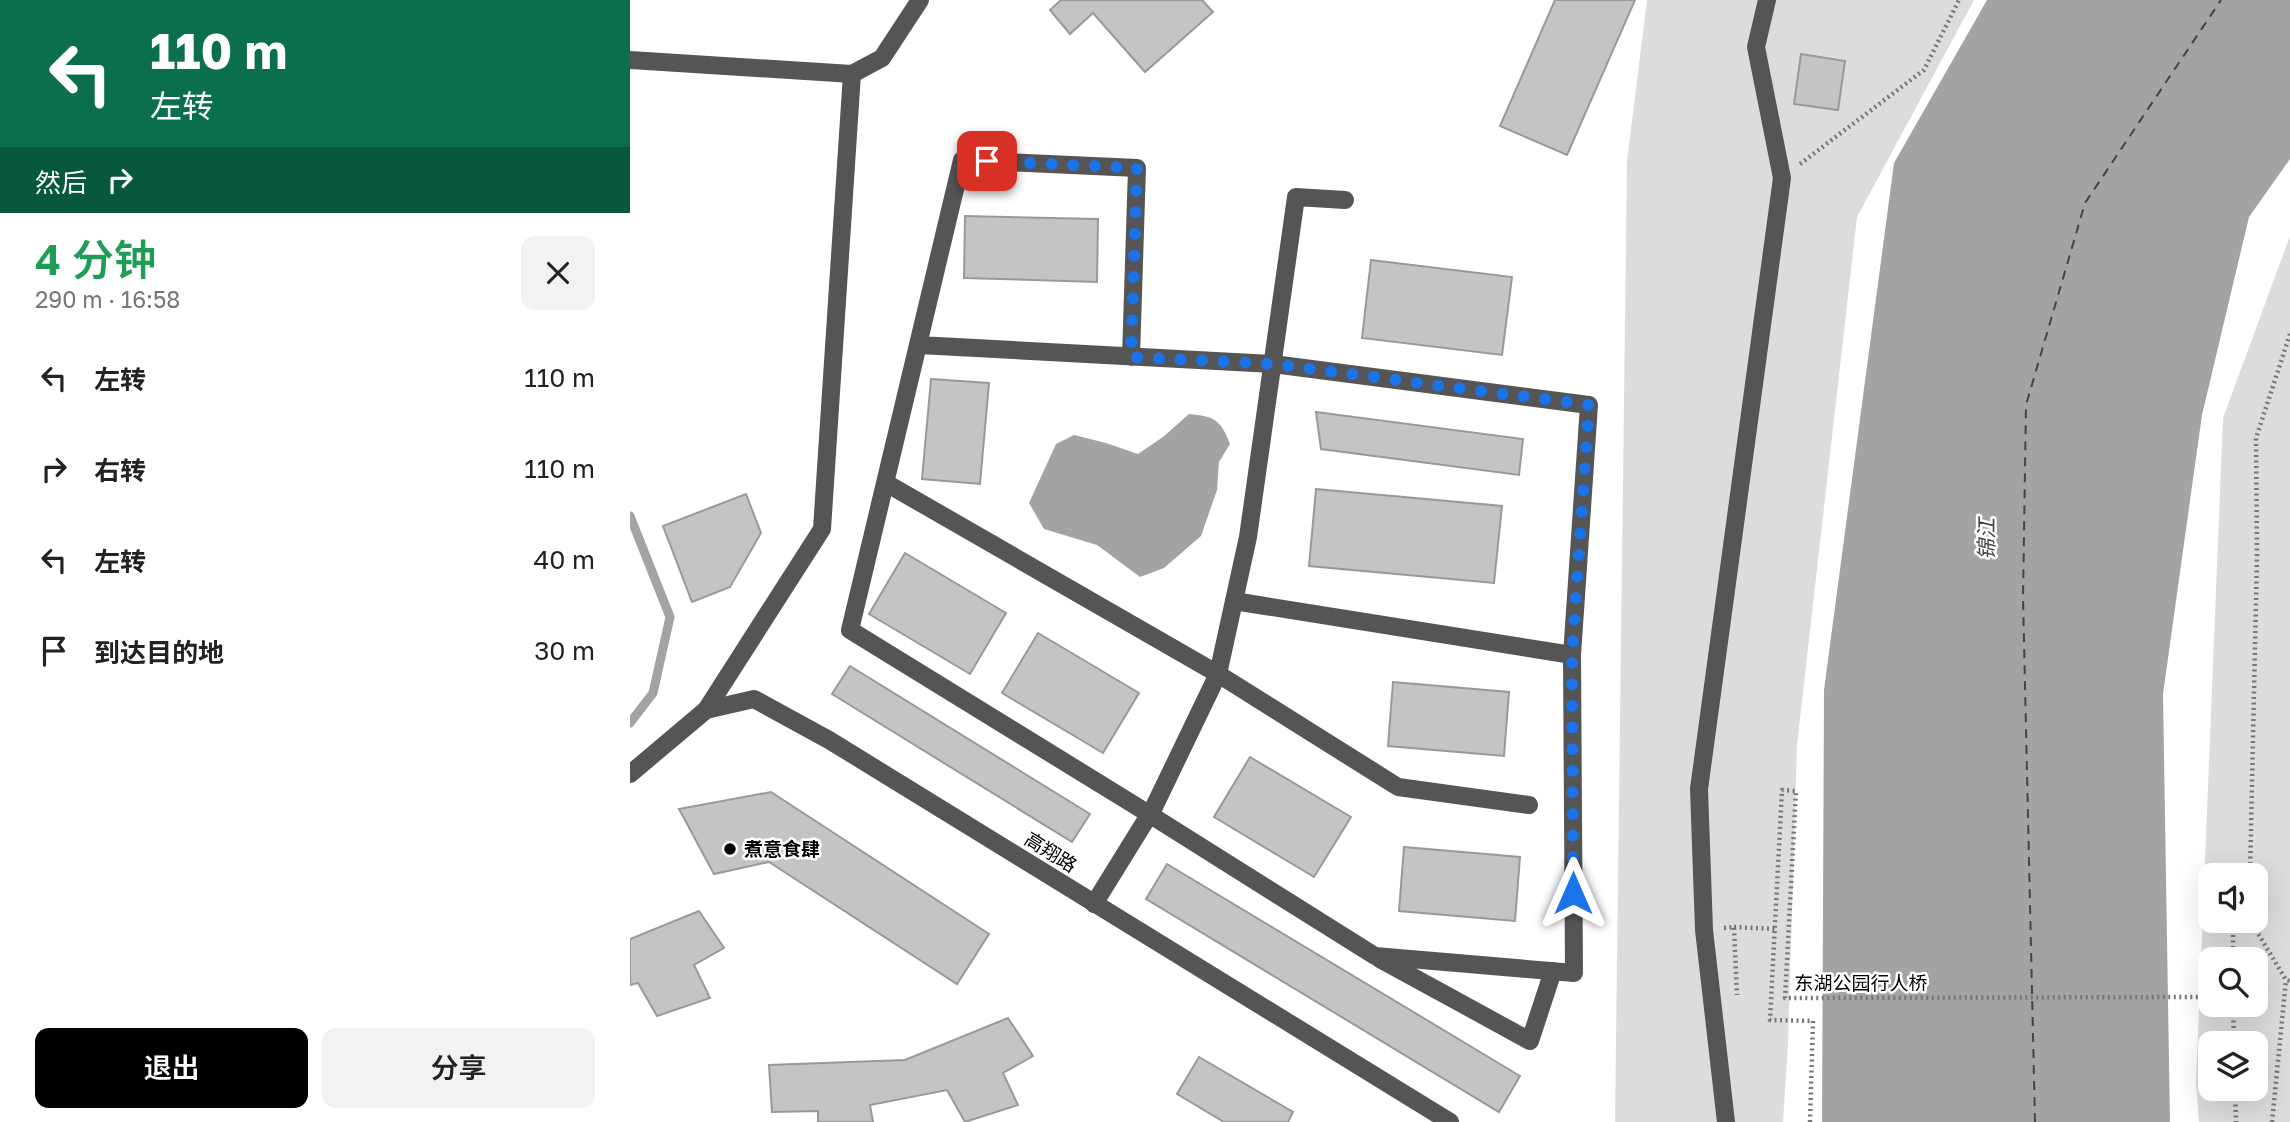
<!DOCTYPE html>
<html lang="zh">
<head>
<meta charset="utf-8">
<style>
	:root { --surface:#fff; --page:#f2f2f2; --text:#222; --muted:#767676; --accent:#000 }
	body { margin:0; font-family:"Golos Text","Noto Sans SC",sans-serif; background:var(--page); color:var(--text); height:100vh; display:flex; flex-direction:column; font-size:26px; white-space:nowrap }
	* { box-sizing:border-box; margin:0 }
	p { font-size:23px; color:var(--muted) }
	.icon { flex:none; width:38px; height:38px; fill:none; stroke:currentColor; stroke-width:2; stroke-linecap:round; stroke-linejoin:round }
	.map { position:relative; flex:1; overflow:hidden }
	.drawer { display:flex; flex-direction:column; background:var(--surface); width:630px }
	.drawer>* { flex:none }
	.banner { background:#0b6e4f; color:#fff; overflow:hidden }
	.tools { position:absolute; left:1568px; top:863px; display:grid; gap:14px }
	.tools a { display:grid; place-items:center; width:70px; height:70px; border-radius:14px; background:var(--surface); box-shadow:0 7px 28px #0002; font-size:35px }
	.pin { position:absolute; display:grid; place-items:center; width:60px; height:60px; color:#fff; margin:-30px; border-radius:14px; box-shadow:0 4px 10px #0006 }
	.me { position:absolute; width:77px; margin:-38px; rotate:0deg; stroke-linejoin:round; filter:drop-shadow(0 0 5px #0008) }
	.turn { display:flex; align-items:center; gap:24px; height:147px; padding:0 35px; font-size:32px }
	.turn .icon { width:91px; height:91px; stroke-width:2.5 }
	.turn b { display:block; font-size:49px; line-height:60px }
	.then { display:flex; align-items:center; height:66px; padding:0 35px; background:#0003; gap:14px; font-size:26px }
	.round { display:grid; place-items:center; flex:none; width:74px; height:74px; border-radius:14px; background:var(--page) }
	.head { display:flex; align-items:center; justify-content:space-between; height:119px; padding:0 35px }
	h1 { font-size:42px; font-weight:600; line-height:52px; color:#1e9e55 }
	.action { display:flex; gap:14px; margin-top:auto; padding:14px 35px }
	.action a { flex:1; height:80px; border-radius:14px; background:var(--accent); color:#fff; font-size:28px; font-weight:600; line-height:80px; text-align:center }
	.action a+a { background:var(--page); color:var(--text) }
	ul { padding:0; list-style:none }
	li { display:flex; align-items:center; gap:21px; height:91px; padding:0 35px }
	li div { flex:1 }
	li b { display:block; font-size:26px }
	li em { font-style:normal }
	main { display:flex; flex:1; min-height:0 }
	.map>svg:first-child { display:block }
	.green { fill:#dcdcdc; fill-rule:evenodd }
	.water { fill:#a3a3a3 }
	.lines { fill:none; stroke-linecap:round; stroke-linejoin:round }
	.stream { stroke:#a3a3a3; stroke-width:9 }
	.ferry { stroke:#444; stroke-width:2; stroke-dasharray:9 7; stroke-linecap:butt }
	.building { fill:#c4c4c4; stroke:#999; stroke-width:2 }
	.path { stroke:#777; stroke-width:4.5; stroke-dasharray:2 3.5; stroke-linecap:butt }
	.minor { stroke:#555; stroke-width:18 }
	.route { stroke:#1a73e8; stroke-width:12; stroke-dasharray:0 21.6 }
	.poi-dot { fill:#000; stroke:#fff; stroke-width:2.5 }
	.labels { text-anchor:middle; stroke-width:5; stroke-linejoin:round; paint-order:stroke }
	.poi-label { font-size:19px; font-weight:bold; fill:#000; stroke:#fff; text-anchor:start }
	.street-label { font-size:19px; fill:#000; stroke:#fff }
	.water-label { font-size:21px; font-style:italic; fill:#444; stroke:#fff }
</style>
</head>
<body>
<main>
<section class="drawer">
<div class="banner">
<div class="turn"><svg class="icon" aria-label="left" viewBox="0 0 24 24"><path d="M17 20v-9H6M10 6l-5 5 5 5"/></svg><div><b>110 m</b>左转</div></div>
<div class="then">然后<svg class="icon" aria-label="right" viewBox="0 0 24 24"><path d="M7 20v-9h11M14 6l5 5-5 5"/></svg></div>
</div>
<div class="head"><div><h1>4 分钟</h1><p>290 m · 16:58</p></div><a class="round"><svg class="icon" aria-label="close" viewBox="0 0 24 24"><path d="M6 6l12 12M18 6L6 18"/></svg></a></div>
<ul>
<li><svg class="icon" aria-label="left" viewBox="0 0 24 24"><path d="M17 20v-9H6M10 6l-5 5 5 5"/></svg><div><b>左转</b></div><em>110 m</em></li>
<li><svg class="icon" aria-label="right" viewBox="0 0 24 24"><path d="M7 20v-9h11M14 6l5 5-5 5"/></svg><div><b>右转</b></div><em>110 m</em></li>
<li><svg class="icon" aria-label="left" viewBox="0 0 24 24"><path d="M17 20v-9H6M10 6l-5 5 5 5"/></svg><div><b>左转</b></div><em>40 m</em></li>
<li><svg class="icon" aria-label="arrive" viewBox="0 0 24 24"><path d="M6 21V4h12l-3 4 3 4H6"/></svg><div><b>到达目的地</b></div><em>30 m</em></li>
</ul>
<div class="action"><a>退出</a><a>分享</a></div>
</section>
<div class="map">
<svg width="1660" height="1122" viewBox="0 0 1660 1122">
	<rect width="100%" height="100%" fill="#fff"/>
	<g class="green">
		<path d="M1017,0H1344L1227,217L1167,745L1158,1044L1153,1122H985L997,161Z"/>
		<path d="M1660,236V1122H1569L1566,1082L1593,418ZM1580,875H1626V920H1580ZM1580,959H1626V1004H1580ZM1580,1043H1626V1088H1580Z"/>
	</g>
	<g class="water">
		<path d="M1357,0H1660V159L1619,217L1572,415L1533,694L1540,1122H1192L1194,690L1264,163Z"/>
		<path d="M559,414C584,416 591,420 600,444L589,462L587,490L571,536L534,568L510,577L467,545L414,529L399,503L426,444L444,435L476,443L508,454L533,437Z"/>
	</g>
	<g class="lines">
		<path class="stream" d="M0,516L40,617L23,693L0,723"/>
		<path class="ferry" d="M1405,1122L1393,598L1396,405L1455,203L1591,0"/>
	</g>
	<g class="building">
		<path d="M431,0H572L583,12L515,72L463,13L440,34L420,10Z"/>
		<path d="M925,0H1005L937,155L870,126Z"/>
		<path d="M1171,54L1215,61L1208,110L1164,104Z"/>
		<path d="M335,216L468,219L467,282L334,278Z"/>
		<path d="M741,260L882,277L872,355L732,338Z"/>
		<path d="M301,379L359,383L350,484L292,479Z"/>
		<path d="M686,412L893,439L889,475L691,449Z"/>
		<path d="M686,489L872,506L864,583L679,566Z"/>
		<path d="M116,494L131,533L100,587L62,602L33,526Z"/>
		<path d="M275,553L376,613L340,674L239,614Z"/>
		<path d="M408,633L509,693L473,753L372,693Z"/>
		<path d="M220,666L460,814L442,842L202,694Z"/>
		<path d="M763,682L879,692L874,756L758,746Z"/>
		<path d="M620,757L721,817L684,877L584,817Z"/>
		<path d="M141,792L359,934L327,984L139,862L84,874L49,809Z"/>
		<path d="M774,847L890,857L885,921L769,911Z"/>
		<path d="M537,864L890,1076L869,1112L516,899Z"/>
		<path d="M69,911L94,948L64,965L80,998L27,1016L8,983L0,985V939Z"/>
		<path d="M378,1018L403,1056L373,1073L388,1105L335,1122L317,1090L240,1105L243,1122H188V1111L142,1112L139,1065L275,1060Z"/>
		<path d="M569,1057L663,1112L658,1122H594L547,1094Z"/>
	</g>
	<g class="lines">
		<g class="path">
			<path d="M1170,164L1294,70L1329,0"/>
			<path d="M1620,875L1627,556L1626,438L1660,334"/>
			<path d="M1620,920L1656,980L1660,981"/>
			<path d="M1104,927L1145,929"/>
			<path d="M1094,928L1104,927L1107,995"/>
			<path d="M1603,959V922H1620"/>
			<path d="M1603,1004L1604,1043"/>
			<path d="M1605,1088L1606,1122"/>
			<path d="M1180,1122L1183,1021L1140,1020L1152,790L1166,791L1155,998L1580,997"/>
			<path d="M1642,1122L1656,980"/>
		</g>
		<g class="minor">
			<path d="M0,60L222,74L252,58L290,0"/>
			<path d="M289,345L643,364L959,405L942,655L944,973L745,956L519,814L220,630L332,160L507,168L501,357"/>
			<path d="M256,483L588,674L768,787L899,805"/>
			<path d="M604,601L942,655"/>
			<path d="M76,710L192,529L222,74"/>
			<path d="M0,774L76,710L124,699L199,740L820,1122"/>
			<path d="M464,904L524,807L588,674L618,537L666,197L715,200"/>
			<path d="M750,959L900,1041L923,971"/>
			<path d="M1096,1122L1074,930L1069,789L1152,178L1126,47L1137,0"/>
		</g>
	</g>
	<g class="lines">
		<path class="route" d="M357,161L507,168L501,357L643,364L959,405L942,655L943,893"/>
	</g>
	<circle class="poi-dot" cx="100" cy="849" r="7"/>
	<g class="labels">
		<g class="poi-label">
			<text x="114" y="856">煮意食肆</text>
		</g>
		<g class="street-label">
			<text transform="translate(421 852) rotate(32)" y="7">高翔路</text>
			<text x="1231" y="990">东湖公园行人桥</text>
		</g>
		<g class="water-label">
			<text transform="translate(1357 539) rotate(-90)" y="7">锦江</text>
		</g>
	</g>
</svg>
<div class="tools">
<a><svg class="icon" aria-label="sound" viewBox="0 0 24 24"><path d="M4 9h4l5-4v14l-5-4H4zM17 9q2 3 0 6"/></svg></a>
<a><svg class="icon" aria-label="search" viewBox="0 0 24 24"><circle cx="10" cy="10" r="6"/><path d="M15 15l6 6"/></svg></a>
<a><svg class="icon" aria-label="layers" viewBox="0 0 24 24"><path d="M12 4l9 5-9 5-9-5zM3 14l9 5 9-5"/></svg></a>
</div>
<div class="pin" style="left:357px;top:161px;background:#d93025"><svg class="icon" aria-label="arrive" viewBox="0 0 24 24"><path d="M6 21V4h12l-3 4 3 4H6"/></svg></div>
<svg class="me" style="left:943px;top:893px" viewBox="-20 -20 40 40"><path d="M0-17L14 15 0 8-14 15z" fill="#1a73e8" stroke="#fff" stroke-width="4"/></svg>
</div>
</main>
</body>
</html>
